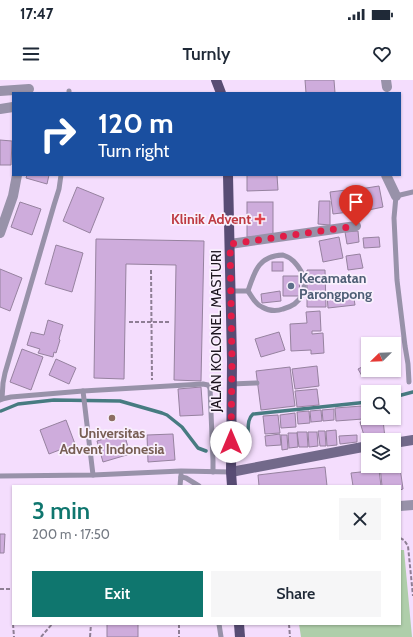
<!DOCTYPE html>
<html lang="en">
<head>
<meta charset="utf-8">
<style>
	:root { --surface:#fff; --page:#f6f6f7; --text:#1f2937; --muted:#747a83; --accent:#0f766e }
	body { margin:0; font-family:Cabin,sans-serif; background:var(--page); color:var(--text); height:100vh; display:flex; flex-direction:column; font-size:15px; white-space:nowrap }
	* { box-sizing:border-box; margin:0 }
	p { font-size:13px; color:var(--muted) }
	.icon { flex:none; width:22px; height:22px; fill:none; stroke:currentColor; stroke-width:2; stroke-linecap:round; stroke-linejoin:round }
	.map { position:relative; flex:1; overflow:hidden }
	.details { position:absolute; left:12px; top:405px; width:389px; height:140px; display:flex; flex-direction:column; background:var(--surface); border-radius:0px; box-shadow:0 1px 3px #0004 }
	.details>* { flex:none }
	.guide { position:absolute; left:12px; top:12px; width:389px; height:84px; border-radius:0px; box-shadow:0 1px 3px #0004; background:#1a4fa0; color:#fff; overflow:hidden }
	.needle { width:26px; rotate:247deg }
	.buttons { position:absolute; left:361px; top:257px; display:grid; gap:8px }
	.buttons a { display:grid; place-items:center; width:40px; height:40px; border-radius:0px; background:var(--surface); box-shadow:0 1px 3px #0004; font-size:20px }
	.pin { position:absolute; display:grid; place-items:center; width:34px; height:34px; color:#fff; margin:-41px -17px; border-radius:50% 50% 50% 0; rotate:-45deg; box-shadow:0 0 4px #0007 }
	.pin .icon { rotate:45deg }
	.me { position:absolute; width:44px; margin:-22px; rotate:0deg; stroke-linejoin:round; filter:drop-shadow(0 0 3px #0008) }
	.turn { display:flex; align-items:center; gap:14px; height:84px; padding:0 20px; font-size:18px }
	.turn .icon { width:52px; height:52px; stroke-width:2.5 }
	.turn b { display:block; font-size:28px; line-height:34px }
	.round { display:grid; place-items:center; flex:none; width:42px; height:42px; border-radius:0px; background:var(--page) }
	.head { display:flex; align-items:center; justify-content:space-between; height:68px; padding:0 20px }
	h1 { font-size:24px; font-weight:600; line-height:30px; color:var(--accent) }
	.button { display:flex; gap:8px; margin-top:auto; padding:8px 20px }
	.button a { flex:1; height:46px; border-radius:0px; background:var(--accent); color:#fff; font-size:16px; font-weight:600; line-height:46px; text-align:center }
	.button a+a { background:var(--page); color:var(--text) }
	.status { display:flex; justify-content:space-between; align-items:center; height:28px; padding:0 20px; background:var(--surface); direction:ltr }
	.status svg { height:11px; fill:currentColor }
	header { display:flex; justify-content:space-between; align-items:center; height:52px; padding:0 20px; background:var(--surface); font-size:18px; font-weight:600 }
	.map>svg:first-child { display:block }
	.green { fill:#afceaa }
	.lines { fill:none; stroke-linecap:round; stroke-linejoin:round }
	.stream { stroke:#477b81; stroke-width:3.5 }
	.building { fill:#ceacdc; stroke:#96829f }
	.path { stroke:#8e7e94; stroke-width:2; stroke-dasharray:4 2; stroke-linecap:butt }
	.service { stroke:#9892a9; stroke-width:5 }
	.minor { stroke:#9892a9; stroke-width:10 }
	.secondary { stroke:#72698a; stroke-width:10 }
	.primary { stroke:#584c74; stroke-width:10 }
	.route { stroke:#e11d48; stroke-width:7; stroke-dasharray:0 12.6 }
	.health-dot { fill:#e0444e; stroke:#f9f0fd; stroke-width:1.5 }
	.service-dot { fill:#5c6f8a; stroke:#f9f0fd; stroke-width:1.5 }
	.education-dot { fill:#8d6e63; stroke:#f9f0fd; stroke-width:1.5 }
	.labels { text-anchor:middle; stroke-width:3.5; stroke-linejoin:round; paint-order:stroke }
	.health-label { font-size:14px; font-weight:bold; fill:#be3a42; stroke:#f9f0fd; text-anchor:end }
	.service-label { font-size:14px; font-weight:bold; fill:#4e5e75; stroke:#f9f0fd; text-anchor:start }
	.street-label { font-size:14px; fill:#1e1621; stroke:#f9f0fd }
	.education-label { font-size:14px; font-weight:bold; fill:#785e54; stroke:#f9f0fd }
</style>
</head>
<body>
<div class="status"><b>17:47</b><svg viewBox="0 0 49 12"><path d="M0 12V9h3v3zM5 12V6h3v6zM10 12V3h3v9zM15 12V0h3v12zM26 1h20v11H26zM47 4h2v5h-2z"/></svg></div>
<header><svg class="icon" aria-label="menu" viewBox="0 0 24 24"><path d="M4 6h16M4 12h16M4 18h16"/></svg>Turnly<svg class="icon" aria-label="heart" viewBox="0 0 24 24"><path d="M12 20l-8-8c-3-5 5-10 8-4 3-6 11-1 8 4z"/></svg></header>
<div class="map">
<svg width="413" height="557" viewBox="0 0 413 557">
	<rect width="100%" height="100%" fill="#f4ddfd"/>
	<path class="green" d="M400,470H404L412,557H301L299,544H400Z"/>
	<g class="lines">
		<g class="stream">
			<path d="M394,317L413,312"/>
			<path d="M1,331L18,324L54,320L120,321L162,333L167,335L182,347L198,368L206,371"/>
			<path d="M244,367C252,355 244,342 253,334L368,322"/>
		</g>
	</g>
	<g class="building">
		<path d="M305,0H334L335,13H306Z"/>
		<path d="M0,60L12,61L11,85H0Z"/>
		<path d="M27,95H49L47,104L26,98Z"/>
		<path d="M247,95H277L278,110L247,111Z"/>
		<path d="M379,106L383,127L364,131L360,109Z"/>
		<path d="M77,107L104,118L90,153L63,141Z"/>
		<path d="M346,110L349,132L333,134L330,112Z"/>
		<path d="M319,121H330V145L318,144Z"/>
		<path d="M20,122L41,129L32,155L11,147Z"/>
		<rect x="247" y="122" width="26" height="35"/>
		<path d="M358,151L359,162L347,164L345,152Z"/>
		<path d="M339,157L343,178L323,182L319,161Z"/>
		<path d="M379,157L380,167L364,168L363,158Z"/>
		<path d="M96,159L204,161L201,301L174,300L176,185L126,184L124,299L94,298Z"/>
		<path d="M56,165L83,173L72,212L45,204Z"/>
		<path d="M360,174L363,188L348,190L346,176Z"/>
		<rect x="272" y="182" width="11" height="9"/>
		<path d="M0,189L22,198L10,231L0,227Z"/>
		<path d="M307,190H325L326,227H307Z"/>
		<path d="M283,196H299L300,216H283Z"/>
		<path d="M280,211L281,221L262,223L261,214Z"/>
		<path d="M353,212L355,225L328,228L327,215Z"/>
		<path d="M320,231L321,251H312V254L323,253L324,273L311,274V270L291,271L290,244L307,243L306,232Z"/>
		<path d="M48,240L63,245L59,259L60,260L56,273L54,272L53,277L38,273L40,269L27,265L31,252L44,255Z"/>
		<path d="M279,252L285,270L261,277L255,259Z"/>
		<path d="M22,269L43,277L31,310L10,302Z"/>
		<path d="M56,279L76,288L69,304L49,295Z"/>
		<path d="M368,284V290H375L362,296L358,289Z"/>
		<path d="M317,286L319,306L295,309L292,289Z"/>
		<path d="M290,287L295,326L261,330L256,291Z"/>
		<path d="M201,307L203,335L180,336L178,309Z"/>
		<path d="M317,309L319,325L297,327L295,311Z"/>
		<path d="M362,326L363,339L336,341L335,328Z"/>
		<path d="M364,326H368V338H377L365,339Z"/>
		<path d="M334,329V340L323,341L322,330Z"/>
		<path d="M321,330L322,341L311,342L310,331Z"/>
		<path d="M309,331L310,343L298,344L297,332Z"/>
		<path d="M295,333L296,347L281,348L280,335Z"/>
		<path d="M278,335L280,353L265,354L263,336Z"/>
		<path d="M66,340L75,364L49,374L40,350Z"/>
		<path d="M383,340L385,358L365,359L360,342Z"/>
		<path d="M336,350L337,365L327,366L326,351Z"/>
		<path d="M318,351H325L326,366H320Z"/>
		<path d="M297,352H307L308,367H299Z"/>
		<path d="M308,352H317L318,366L309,367Z"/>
		<path d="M124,353L130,374L103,382L97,361Z"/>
		<path d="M288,353H297L298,367L289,368Z"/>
		<path d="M173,354L175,380L148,382L147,355Z"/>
		<path d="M280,354L281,365L266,366L265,356Z"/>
		<path d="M281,355H287L288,369L282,370Z"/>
		<path d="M357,355V362L340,364L339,356Z"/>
		<path d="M399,380L403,409L400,410V406H382L380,386H394V381Z"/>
		<path d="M325,387L327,406H259L258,395Z"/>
		<path d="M379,390L381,406H353L351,393Z"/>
		<path d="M0,454H5L4,473H0Z"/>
		<rect x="107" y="544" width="31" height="13"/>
	</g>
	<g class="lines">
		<g class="path">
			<path d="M151,190L152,300"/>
			<path d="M129,242H171"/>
			<path d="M400,458L404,460L408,466L413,516"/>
			<path d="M0,509H13"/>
			<path d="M13,544L14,557"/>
			<path d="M179,544V557"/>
			<path d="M289,544L290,557"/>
			<path d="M41,557L52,544"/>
			<path d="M90,557L91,544"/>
		</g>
		<g class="service">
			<path d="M69,13V11"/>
			<path d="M283,175C292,178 296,183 301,191C309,209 302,224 283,229C275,232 269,231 262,227C255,224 252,217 248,211C255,190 259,176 283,175Z"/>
			<path d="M230,211H248"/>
			<path d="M409,302L408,284L405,266L397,200L394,138L396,116L413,112"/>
			<path d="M231,304L257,303"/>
			<path d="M83,311L93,395"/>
			<path d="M2,319L3,303L5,293L54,125L59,109L61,95"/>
			<path d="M0,320L2,319L11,317L83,311L203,304L208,305L210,308L213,381V392"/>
			<path d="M0,396L93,395L181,391L231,392"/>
			<path d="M181,397L186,398L199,406"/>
			<path d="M180,406L181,395"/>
			<path d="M219,544L221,557"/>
		</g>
		<g class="minor">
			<path d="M386,0L387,7"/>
			<path d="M0,11L29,9"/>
			<path d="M0,29L13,27"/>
			<path d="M386,95L396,116"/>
			<path d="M0,153L13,116L17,95"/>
			<path d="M230,164L356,146"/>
			<path d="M400,426L413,425"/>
		</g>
		<g class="secondary">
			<path d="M394,363L413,360"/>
			<path d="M231,392L368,366"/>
		</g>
		<g class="primary">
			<path d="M216,0L221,13"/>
			<path d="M228,95L232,281L231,392L232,406"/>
			<path d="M239,544L240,557"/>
		</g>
	</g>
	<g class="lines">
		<path class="route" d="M231,362L232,281L230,164L356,146"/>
	</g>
	<path class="health-dot" d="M258 133h4v4h4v4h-4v4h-4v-4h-4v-4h4z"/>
	<circle class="service-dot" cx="291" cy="206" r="4"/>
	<circle class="education-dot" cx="112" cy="338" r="4"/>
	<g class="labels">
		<g class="health-label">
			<text x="251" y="144">Klinik Advent</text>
		</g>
		<g class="service-label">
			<text x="299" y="203">Kecamatan<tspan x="299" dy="16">Parongpong</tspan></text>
		</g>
		<g class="street-label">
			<text transform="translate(216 251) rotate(-90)" y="5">JALAN KOLONEL MASTURI</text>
		</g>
		<g class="education-label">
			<text x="112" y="358">Universitas<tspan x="112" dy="16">Advent Indonesia</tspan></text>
		</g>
	</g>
</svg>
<div class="buttons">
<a><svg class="needle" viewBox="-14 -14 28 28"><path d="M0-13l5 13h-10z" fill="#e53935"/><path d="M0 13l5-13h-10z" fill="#747a83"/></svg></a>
<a><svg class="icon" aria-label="search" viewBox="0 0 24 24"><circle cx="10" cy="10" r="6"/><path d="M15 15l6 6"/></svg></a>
<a><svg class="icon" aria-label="layers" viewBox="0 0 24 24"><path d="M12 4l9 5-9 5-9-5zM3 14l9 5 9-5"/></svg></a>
</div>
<div class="pin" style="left:356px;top:146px;background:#d93025"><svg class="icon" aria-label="arrive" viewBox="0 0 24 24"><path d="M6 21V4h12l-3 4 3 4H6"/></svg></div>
<svg class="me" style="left:231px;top:362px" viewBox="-20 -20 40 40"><circle r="19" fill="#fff"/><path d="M0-13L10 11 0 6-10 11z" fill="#e11d48"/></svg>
<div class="guide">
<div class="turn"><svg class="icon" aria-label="right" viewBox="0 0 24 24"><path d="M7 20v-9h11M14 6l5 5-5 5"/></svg><div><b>120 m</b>Turn right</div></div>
</div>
<section class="details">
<div class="head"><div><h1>3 min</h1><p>200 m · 17:50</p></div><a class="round"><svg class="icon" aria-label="close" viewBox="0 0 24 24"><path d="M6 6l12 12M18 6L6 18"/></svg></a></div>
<div class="button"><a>Exit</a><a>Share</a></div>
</section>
</div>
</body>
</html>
